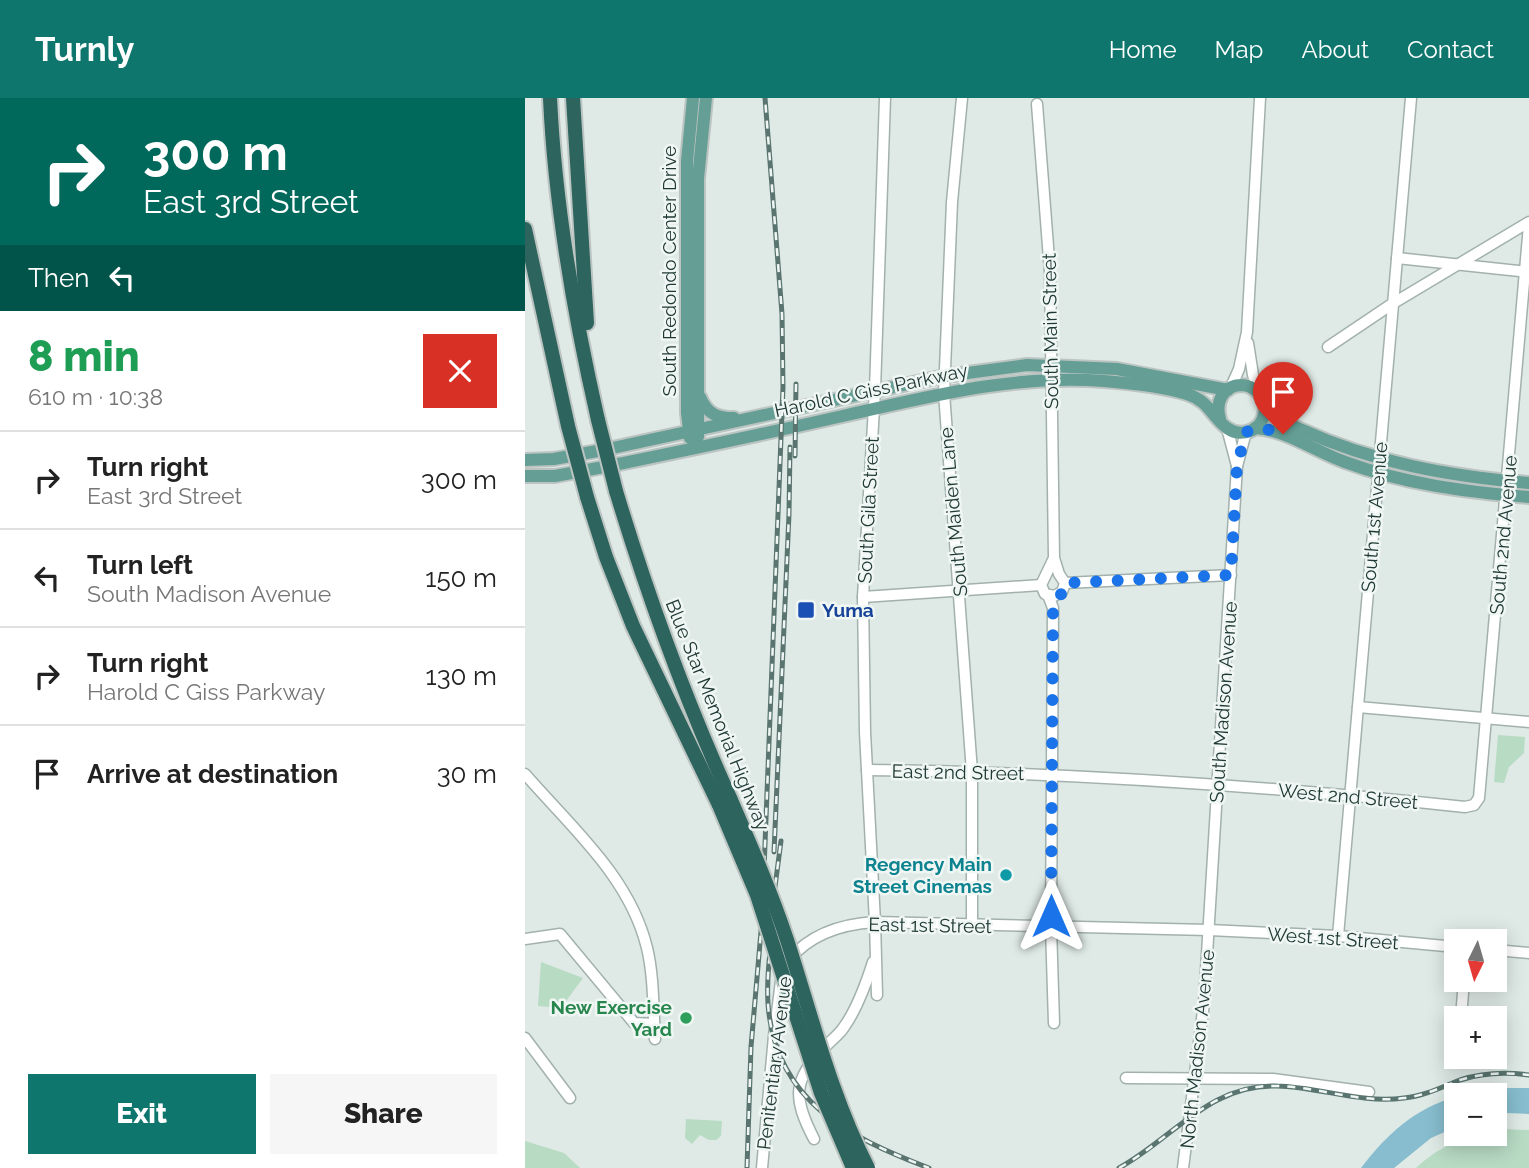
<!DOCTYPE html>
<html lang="en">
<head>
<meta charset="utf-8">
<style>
	:root { --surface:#fff; --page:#f6f6f6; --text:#222; --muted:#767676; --line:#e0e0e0; --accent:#0f766e }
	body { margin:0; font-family:Raleway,sans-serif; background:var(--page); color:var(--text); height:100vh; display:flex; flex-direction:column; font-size:26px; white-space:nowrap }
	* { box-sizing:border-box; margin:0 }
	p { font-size:23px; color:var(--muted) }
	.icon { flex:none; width:38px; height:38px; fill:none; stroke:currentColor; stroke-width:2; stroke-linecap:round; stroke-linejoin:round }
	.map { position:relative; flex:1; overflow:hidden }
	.details { display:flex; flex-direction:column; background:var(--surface); width:525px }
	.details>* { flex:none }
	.banner { background:#00695c; color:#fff; overflow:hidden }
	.needle { width:46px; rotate:185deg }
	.controls { position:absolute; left:919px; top:831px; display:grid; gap:14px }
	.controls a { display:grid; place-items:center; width:63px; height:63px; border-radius:0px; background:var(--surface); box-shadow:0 4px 18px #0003; font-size:35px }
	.pin { position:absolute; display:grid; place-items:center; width:60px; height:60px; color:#fff; margin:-72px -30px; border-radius:50% 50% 50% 0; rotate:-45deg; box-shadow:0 0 7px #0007 }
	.pin .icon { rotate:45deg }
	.me { position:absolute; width:77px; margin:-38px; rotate:0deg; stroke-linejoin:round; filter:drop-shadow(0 0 5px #0008) }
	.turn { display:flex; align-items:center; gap:24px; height:147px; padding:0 28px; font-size:32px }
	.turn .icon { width:91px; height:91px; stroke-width:2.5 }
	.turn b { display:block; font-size:49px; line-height:60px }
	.then { display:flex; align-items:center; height:66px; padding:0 28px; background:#0003; gap:14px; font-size:26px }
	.round { display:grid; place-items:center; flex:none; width:74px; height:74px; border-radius:0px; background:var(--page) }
	.headline { display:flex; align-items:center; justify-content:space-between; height:119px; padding:0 28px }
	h1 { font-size:42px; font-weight:800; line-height:52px; color:#1e9e55 }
	.button { display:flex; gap:14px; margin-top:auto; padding:14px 28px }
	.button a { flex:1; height:80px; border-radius:0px; background:var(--accent); color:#fff; font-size:28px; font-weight:800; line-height:80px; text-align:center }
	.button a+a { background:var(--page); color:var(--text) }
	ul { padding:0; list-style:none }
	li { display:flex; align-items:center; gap:21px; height:98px; padding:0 28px; border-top:2px solid var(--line) }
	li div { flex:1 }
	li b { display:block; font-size:26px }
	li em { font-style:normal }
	header { display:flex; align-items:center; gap:42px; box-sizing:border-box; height:98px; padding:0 35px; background:var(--accent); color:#fff }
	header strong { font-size:33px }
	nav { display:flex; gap:38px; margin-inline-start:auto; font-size:24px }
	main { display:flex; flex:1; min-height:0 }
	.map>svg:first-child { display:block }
	.green { fill:#b8dbc4 }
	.water { fill:#87bdce }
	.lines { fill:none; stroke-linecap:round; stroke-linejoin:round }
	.minor-casing { stroke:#a2b1ad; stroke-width:13 }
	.major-casing { stroke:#bcc4c2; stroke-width:16 }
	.highway-casing { stroke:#bcc4c2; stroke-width:18 }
	.minor { stroke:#fff; stroke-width:10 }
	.major { stroke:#649e94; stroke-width:12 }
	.highway { stroke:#2d645d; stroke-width:14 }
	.rail-casing { stroke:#5a7570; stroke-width:5 }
	.rail { stroke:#eff6f3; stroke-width:2.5; stroke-dasharray:8; stroke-linecap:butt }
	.highway-bridge-casing { stroke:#bcc4c2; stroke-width:18; stroke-linecap:butt }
	.highway-bridge { stroke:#2d645d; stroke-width:14 }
	.route { stroke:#1a73e8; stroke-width:12; stroke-dasharray:0 21.6 }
	.transit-dot { fill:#1a4fb4; stroke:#eff6f3; stroke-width:2.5 }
	.culture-dot { fill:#0f9aa8; stroke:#eff6f3; stroke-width:2.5 }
	.leisure-dot { fill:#2e9e5b; stroke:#eff6f3; stroke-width:2.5 }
	.labels { text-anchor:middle; stroke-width:5; stroke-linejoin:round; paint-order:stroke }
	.street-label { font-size:19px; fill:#203934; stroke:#eff6f3 }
	.transit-label { font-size:19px; font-weight:bold; fill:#164399; stroke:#eff6f3; text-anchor:start }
	.culture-label { font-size:19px; font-weight:bold; fill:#0d838f; stroke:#eff6f3; text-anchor:end }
	.leisure-label { font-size:19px; font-weight:bold; fill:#27864d; stroke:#eff6f3; text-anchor:end }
</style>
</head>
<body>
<header>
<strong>Turnly</strong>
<nav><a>Home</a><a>Map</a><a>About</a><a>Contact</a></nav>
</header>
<main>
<section class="details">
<div class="banner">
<div class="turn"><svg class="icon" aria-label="right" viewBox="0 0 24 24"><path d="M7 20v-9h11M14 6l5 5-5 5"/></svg><div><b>300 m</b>East 3rd Street</div></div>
<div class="then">Then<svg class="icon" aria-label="left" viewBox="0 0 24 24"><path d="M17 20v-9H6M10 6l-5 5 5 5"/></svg></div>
</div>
<div class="headline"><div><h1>8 min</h1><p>610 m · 10:38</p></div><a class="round" style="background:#d93025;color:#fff"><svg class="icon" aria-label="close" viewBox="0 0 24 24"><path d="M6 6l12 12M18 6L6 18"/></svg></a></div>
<ul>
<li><svg class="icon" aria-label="right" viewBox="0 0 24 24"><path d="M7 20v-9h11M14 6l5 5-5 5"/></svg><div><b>Turn right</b><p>East 3rd Street</p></div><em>300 m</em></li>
<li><svg class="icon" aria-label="left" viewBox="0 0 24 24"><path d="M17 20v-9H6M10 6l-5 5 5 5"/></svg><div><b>Turn left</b><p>South Madison Avenue</p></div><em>150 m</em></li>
<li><svg class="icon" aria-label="right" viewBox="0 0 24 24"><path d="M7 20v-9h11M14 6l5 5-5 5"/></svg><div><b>Turn right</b><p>Harold C Giss Parkway</p></div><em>130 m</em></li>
<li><svg class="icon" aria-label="arrive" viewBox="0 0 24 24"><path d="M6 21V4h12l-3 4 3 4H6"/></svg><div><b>Arrive at destination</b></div><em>30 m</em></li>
</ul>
<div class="button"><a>Exit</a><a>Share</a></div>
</section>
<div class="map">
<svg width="1004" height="1070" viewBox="0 0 1004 1070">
	<rect width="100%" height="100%" fill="#dfeae6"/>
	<g class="green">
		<path d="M973,637L1000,639L999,655L984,669L979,685L969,684Z"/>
		<path d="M16,864L58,880L36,910L13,908Z"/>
		<path d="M161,1021L197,1023L196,1038L191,1042H184L175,1037L167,1046L160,1040Z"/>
		<path d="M978,1031L1004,1032V1070H891C912,1050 940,1036 970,1036V1032Z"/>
		<path d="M0,1043L39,1055L55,1070H0Z"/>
	</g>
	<g class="water">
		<path d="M971,990H1004V1016L982,1015L970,1018V998L938,997Z"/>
		<path d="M931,999V1029L906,1040L869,1070H836C861,1037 890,1010 931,999Z"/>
	</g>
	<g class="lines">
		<g class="minor-casing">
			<g id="minor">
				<path d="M437,0L427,104L419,295L447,674V828"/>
				<path d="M512,6L525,174L529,460L534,476L540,485L537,494L529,498L520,496L516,487L529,460"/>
				<path d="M872,160L1004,174"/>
				<path d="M723,245L728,277L734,295"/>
				<path d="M803,249L867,206L1004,124"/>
				<path d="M706,289L714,271L722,234L735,0"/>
				<path d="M702,330L712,368"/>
				<path d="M540,485L706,477"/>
				<path d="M523,497L528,510L526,829L529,925"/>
				<path d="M338,499L516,487"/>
				<path d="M833,609L1004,624"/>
				<path d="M342,672C542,674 742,688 940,709L949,707L954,700L1004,127"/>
				<path d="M0,676C46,729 105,779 122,850C129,879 128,911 130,941"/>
				<path d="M813,838L886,0"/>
				<path d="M0,841L35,836L109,925L129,926"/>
				<path d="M970,852L1004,855"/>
				<path d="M264,862C286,835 317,826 350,824L684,832L813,838L931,849"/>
				<path d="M352,897L350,824L340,634L338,499L350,292L360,0"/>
				<path d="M936,920L939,882"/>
				<path d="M0,940L45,1000"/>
				<path d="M601,980L748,981L844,994"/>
				<path d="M289,1041C268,1001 267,981 300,949C306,942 314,937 319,929C332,911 341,886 348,864"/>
				<path d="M237,1070L249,938L257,875"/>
				<path d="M658,1070L679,905L712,368L721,334"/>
			</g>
		</g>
		<g class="major-casing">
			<g id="major">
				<path d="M175,299C182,316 192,320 209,320"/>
				<path d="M695,321C690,304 698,287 717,287C736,288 740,308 752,318C758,324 767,327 775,331C849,365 924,378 1004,385"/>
				<path d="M730,330C762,332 789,353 820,364C879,386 942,394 1004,399"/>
				<path d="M173,339V81L181,0"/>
				<path d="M165,340L162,315V63L168,0"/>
				<path d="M0,362L29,361L83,351L420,278L502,267L592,271L703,292"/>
				<path d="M0,378H30L84,368C163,352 243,335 322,317C407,298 491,276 579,283C605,285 637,288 662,296C684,303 686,318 702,330C716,340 736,333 739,316C741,310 740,306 738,300"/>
			</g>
		</g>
		<g class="highway-casing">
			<g id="highway">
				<path d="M25,0C30,108 49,217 73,322"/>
				<path d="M48,0L62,225"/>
				<path d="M0,131L43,328"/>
				<path d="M91,393C123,499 160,601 206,702"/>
				<path d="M62,399L81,459L108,528L194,707"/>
			</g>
		</g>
		<use href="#minor" class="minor"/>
		<use href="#major" class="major"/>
		<use href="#highway" class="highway"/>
		<g class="rail-casing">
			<g id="rail">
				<path d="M270,358L271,286"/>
				<path d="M249,754L264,416L265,349"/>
				<path d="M250,810C247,841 241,874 243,906C250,1003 323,1039 404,1070"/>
				<path d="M246,819L256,743"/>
				<path d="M222,1069L226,949L237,822L258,289L257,216L240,0"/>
				<path d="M594,1070C647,1041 686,985 752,988C795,989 836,1006 879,1000C899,998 917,989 935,982C957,975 981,974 1004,977"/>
			</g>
		</g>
		<use href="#rail" class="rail"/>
		<g class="highway-bridge-casing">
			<g id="highway-bridge">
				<path d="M73,322L91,393"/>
				<path d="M43,328L62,399"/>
				<path d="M206,702C226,748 246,794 262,842C287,919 306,998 343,1070"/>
				<path d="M194,707L232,797L296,995L328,1070"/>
			</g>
		</g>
		<use href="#highway-bridge" class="highway-bridge"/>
	</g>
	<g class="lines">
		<path class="route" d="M526,818L528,510L539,491L540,485L706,477L712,368L721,334C735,329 744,331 758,336"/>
	</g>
	<rect class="transit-dot" x="272" y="503" width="18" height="18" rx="3.5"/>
	<circle class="culture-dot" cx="481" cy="777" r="7"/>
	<circle class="leisure-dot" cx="161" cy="920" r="7"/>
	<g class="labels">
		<g class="street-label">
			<text transform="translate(144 173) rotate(-90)" y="7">South Redondo Center Drive</text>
			<text transform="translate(525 233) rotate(-91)" y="7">South Main Street</text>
			<text transform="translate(346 292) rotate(-12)" y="7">Harold C Giss Parkway</text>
			<text transform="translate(343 412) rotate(-87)" y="7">South Gila Street</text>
			<text transform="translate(428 414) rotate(-95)" y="7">South Maiden Lane</text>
			<text transform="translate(849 419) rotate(-85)" y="7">South 1st Avenue</text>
			<text transform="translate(978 437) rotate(-85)" y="7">South 2nd Avenue</text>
			<text transform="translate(698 604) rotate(-86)" y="7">South Madison Avenue</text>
			<text transform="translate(193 617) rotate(68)" y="7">Blue Star Memorial Highway</text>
			<text transform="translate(433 674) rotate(1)" y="7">East 2nd Street</text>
			<text transform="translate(823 698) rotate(5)" y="7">West 2nd Street</text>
			<text transform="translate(405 827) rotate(1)" y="7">East 1st Street</text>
			<text transform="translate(808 840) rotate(4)" y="7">West 1st Street</text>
			<text transform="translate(672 951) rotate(-84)" y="7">North Madison Avenue</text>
			<text transform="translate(249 965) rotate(-83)" y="7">Penitentiary Avenue</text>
		</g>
		<g class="transit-label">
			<text x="297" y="519">Yuma</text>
		</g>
		<g class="culture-label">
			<text x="467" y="773">Regency Main<tspan x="467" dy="22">Street Cinemas</tspan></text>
		</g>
		<g class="leisure-label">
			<text x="147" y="916">New Exercise<tspan x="147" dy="22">Yard</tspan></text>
		</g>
	</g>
</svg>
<div class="controls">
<a><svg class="needle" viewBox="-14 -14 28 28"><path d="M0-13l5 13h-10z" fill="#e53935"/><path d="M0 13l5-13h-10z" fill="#767676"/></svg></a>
<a>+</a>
<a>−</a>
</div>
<div class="pin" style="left:758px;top:336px;background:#d93025"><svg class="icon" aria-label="arrive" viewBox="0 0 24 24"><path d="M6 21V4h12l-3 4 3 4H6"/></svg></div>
<svg class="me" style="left:526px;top:818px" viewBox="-20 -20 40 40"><path d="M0-17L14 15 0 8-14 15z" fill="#1a73e8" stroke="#fff" stroke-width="4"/></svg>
</div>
</main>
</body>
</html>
